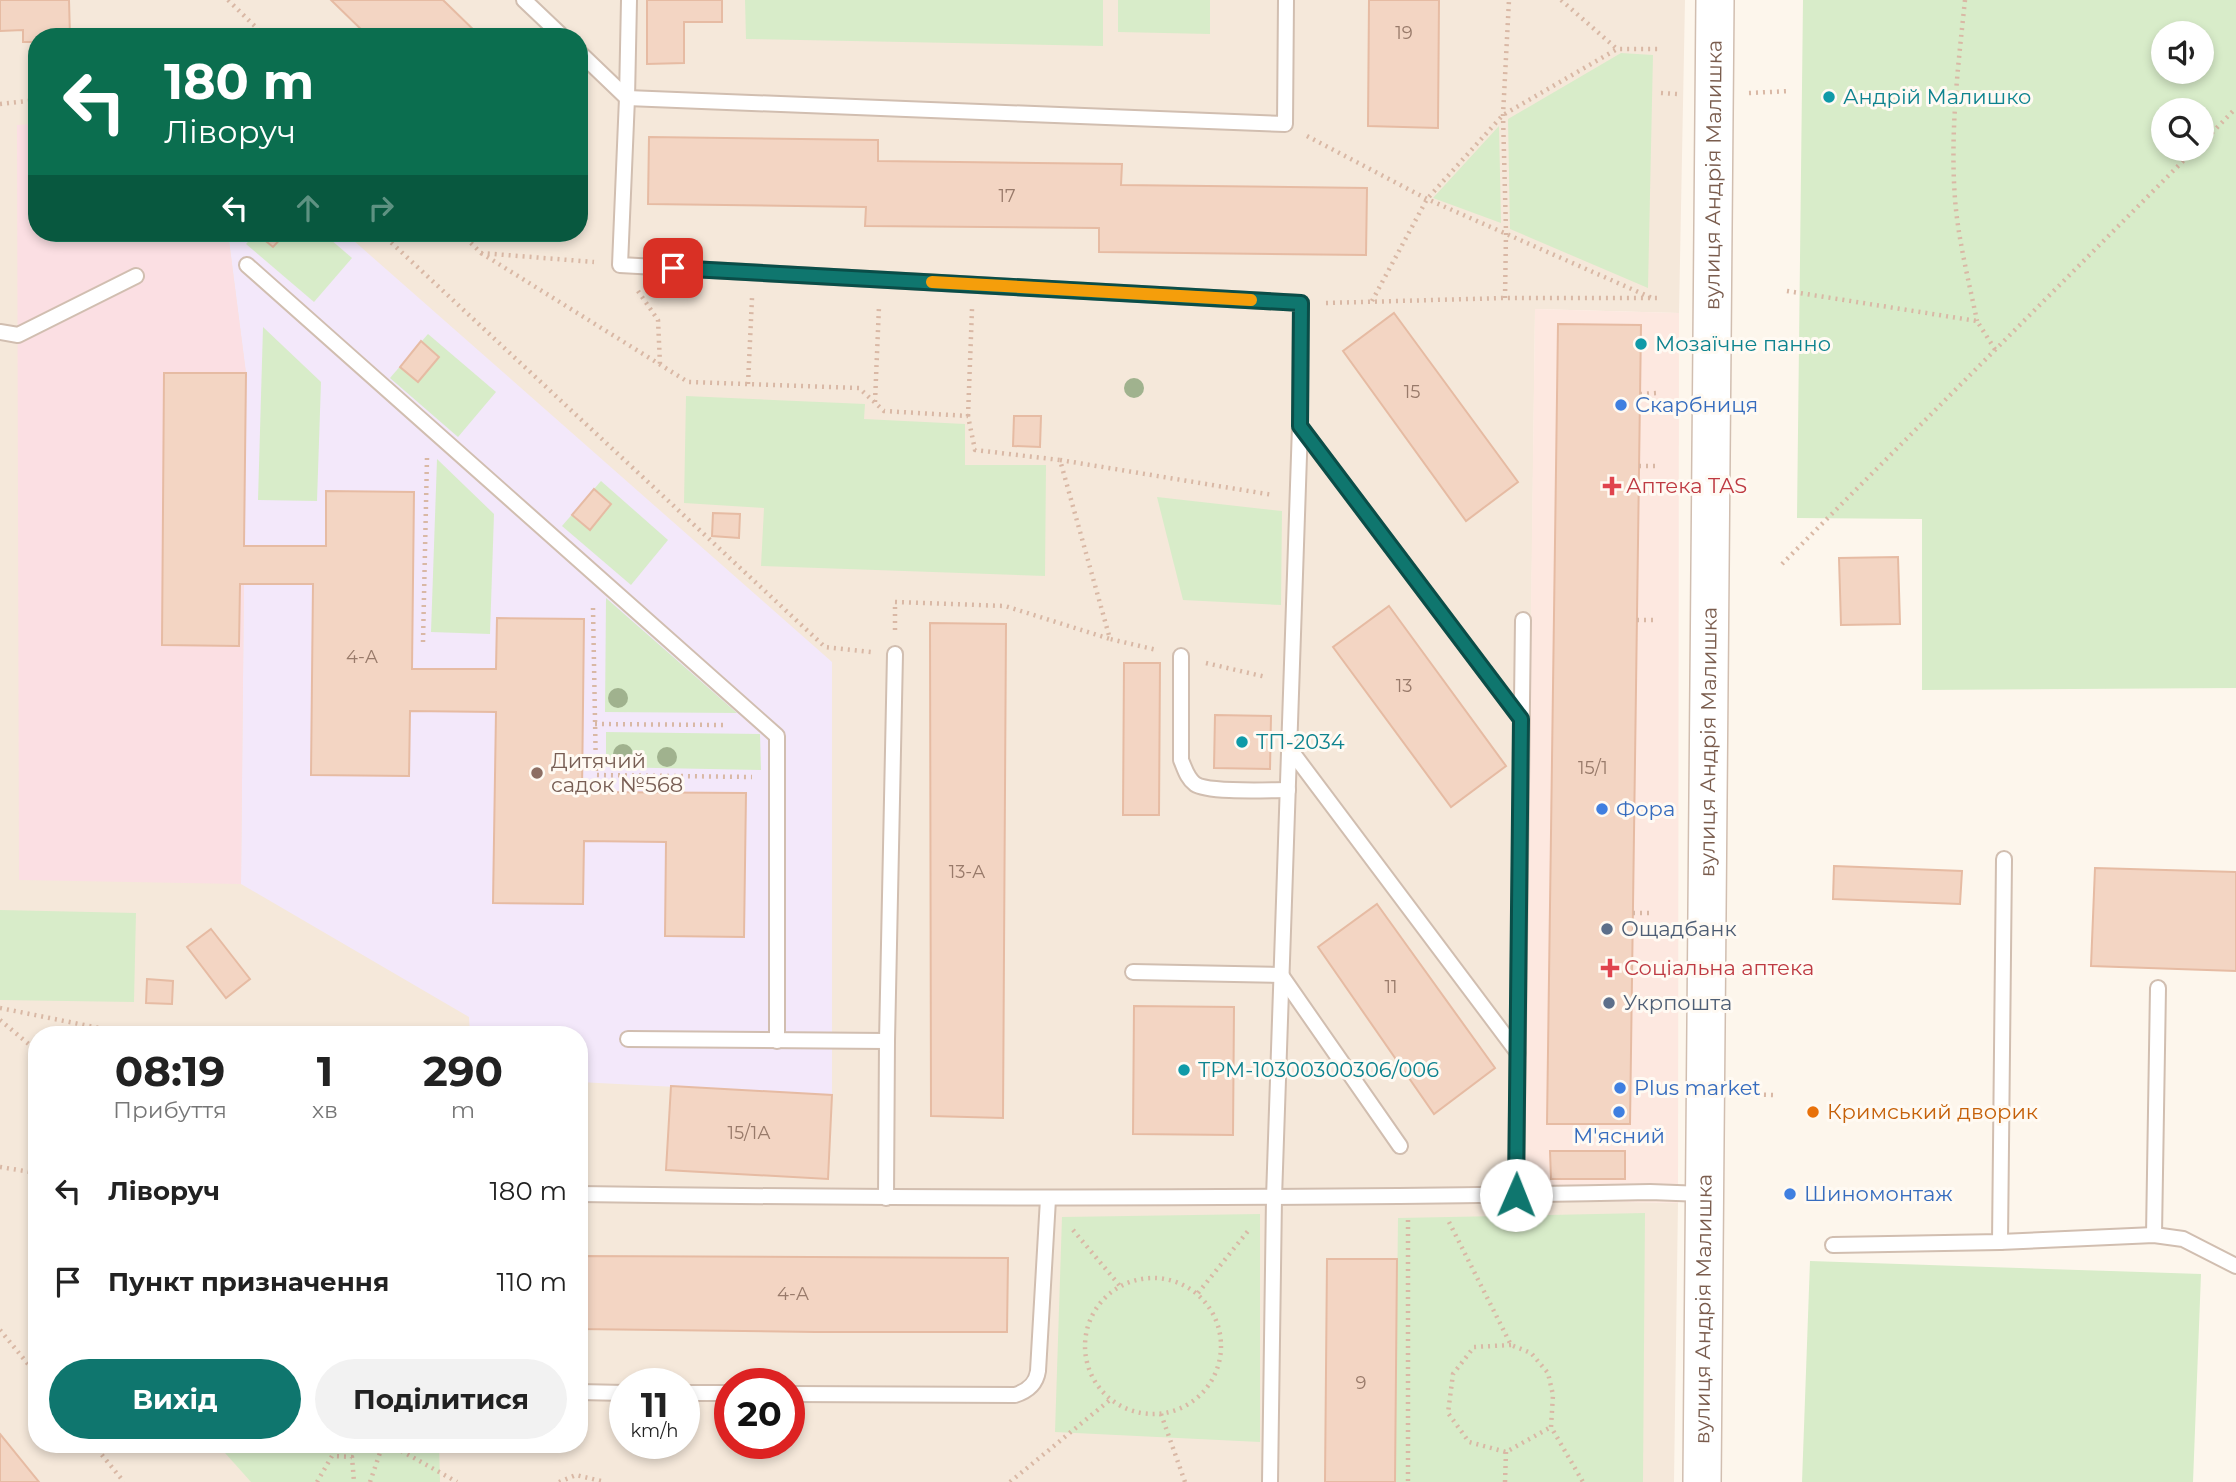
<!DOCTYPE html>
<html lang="uk">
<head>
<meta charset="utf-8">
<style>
	:root { --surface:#fff; --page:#f2f2f2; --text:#222; --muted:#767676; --accent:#0f766e }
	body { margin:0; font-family:Montserrat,sans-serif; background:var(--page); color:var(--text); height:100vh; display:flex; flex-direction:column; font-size:26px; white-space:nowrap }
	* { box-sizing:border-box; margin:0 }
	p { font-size:23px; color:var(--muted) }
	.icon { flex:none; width:38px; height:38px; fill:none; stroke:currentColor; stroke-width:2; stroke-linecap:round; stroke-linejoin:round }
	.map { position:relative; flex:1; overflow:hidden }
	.sheet { position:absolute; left:28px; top:1026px; width:560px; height:427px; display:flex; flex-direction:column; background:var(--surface); border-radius:28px; box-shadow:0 4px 10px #0003 }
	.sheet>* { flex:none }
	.top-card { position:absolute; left:28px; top:28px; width:560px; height:214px; border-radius:28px; box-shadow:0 4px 10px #0003; background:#0b6e4f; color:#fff; overflow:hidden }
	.buttons { position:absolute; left:2151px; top:21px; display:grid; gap:14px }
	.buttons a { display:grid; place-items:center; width:63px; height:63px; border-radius:50%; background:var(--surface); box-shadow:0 4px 10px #0003; font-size:35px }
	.speed { position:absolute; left:609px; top:1368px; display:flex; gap:14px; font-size:35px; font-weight:700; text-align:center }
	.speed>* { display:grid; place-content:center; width:91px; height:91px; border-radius:50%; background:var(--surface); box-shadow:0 4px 10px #0003; line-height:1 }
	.speed small { font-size:18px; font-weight:400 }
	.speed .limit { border:10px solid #d22; background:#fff; color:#111 }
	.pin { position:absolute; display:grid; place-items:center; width:60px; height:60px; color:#fff; margin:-30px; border-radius:14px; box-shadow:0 4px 10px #0006 }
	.me { position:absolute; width:77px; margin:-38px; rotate:1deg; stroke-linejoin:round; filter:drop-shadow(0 0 5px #0008) }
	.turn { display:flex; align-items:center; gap:24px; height:147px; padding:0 21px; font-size:32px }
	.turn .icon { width:91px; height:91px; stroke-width:2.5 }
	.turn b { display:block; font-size:49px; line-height:60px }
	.lanes { display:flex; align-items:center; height:66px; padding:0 21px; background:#0003; justify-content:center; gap:35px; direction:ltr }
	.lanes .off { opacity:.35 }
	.eta { display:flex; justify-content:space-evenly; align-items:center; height:119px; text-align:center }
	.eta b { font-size:42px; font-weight:700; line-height:49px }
	.cta { display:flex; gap:14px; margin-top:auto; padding:14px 21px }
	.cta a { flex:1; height:80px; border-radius:42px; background:var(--accent); color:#fff; font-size:28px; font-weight:700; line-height:80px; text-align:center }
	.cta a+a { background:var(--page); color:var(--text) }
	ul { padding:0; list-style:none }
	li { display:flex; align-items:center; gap:21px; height:91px; padding:0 21px }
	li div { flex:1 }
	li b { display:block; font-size:26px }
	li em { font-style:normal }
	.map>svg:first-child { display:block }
	.residential { fill:#f5e8da; fill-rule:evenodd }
	.commercial { fill:#fde8e0 }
	.education { fill:#f3e8fa }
	.medical { fill:#fbdfe3 }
	.green { fill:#d8ecc9; fill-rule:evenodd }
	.building { fill:#f3d5c3; stroke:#e6bba3; stroke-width:2 }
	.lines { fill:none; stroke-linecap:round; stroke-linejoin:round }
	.service-casing { stroke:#d1beb0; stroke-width:18 }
	.tertiary-casing { stroke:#d1beb0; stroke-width:40 }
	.path { stroke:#d9b8a5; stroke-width:4.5; stroke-dasharray:2 5; stroke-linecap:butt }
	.service { stroke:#fff; stroke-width:14 }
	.tertiary { stroke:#fff; stroke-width:37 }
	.tree { fill:#a0b28e }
	.route-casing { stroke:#0a4d48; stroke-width:18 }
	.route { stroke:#0f766e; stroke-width:12 }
	.slow { stroke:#f59e0b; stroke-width:12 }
	.culture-dot { fill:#0f9aa8; stroke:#fffaf3; stroke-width:2.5 }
	.shop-dot { fill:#3f7fe0; stroke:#fffaf3; stroke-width:2.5 }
	.health-dot { fill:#e0444e; stroke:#fffaf3; stroke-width:2.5 }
	.education-dot { fill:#8d6e63; stroke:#fffaf3; stroke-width:2.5 }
	.service-dot { fill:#5c6f8a; stroke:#fffaf3; stroke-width:2.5 }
	.food-dot { fill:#e8710a; stroke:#fffaf3; stroke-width:2.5 }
	.labels { text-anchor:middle; stroke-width:6; stroke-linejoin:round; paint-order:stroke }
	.number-label { font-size:18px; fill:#987a6a }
	.culture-label { font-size:21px; fill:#0d838f; stroke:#fffaf3; text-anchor:start }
	.street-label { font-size:21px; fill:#7a5c4d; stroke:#fffaf3 }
	.shop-label { font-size:21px; fill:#366cbe; stroke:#fffaf3; text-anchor:start }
	.health-label { font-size:21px; fill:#be3a42; stroke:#fffaf3; text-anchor:start }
	.education-label { font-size:21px; fill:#785e54; stroke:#fffaf3; text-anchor:start }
	.service-label { font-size:21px; fill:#4e5e75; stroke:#fffaf3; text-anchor:start }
	.food-label { font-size:21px; fill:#c56008; stroke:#fffaf3; text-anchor:start }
</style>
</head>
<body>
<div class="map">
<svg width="2236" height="1482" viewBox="0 0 2236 1482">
	<rect width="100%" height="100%" fill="#fdf6ec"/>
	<path class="residential" d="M0,0H1685L1679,313L1535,309L1524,1200L1678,1203L1674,1482H0ZM37,37H579V233H37ZM37,1034H579V1444H37ZM625,1384H684V1444H625ZM730,1384H789V1444H730Z"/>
	<path class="commercial" d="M1535,309L1679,313L1678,1203L1523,1200Z"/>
	<path class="education" d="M228,233H345L832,662V1095L579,1082V1034H470L469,1017L241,884L246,374Z"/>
	<path class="medical" d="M37,124V233H228L246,373L241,884L19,880L17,125Z"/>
	<g class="green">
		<path d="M745,0H1103V46L746,39Z"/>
		<path d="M1118,0H1210V34L1118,32Z"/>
		<path d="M1803,0H2236V688L1922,690V519L1797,518ZM2163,33H2202V72H2163ZM2163,110H2202V149H2163Z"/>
		<path d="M1621,53L1653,55L1648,288L1510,229L1508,119Z"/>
		<path d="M1499,126L1501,223L1433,198Z"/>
		<path d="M256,233H323L352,258L314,302L246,244Z"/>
		<path d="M263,327L321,382L317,501L258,500Z"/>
		<path d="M428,334L496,392L458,437L390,378Z"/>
		<path d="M686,396L865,404L864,419L965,424V465H1046L1045,576L761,566L764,508L684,503Z"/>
		<path d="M437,459L494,514L490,634L431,632Z"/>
		<path d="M601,481L668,540L631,585L562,526Z"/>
		<path d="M1157,497L1282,511L1281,605L1183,600Z"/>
		<path d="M606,598L737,713L605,712Z"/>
		<path d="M606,732L760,734L761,770L606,767Z"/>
		<path d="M0,910L136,913L134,1002L0,1000Z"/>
		<path d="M1645,1213L1643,1482H1395L1398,1218Z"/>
		<path d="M1260,1214V1442L1055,1432L1062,1217Z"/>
		<path d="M1810,1261L2201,1274L2193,1482H1802Z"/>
		<path d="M217,1444H439L440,1482H251Z"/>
	</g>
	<g class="building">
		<path d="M0,0H69L70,37H37V42H23V30L0,31Z"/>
		<path d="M331,0H443L481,37H369Z"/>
		<path d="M647,0H722V22H684V63L647,64Z"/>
		<path d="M1369,0H1439L1438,128L1368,126Z"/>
		<path d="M649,137L878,140V161L1122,164L1121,185L1367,188L1366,255L1099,252V228L865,226L866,207L648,204Z"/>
		<path d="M256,233H286L273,247Z"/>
		<path d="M1394,313L1518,482L1466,521L1343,351Z"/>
		<path d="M1558,324L1641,325L1630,1124H1547Z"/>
		<path d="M421,341L439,357L418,382L400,367Z"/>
		<path d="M164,373H246L244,546H326V491L414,492L412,669H496L497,618L584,619L582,792L746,793L744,937L665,936L666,842L584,841L583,904L493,903L496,712L410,711L409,776L311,775L313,584H240L239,646L162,645Z"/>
		<path d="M1014,416H1041L1040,447L1013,446Z"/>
		<path d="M594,489L611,504L590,530L572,515Z"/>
		<path d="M713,513L740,514L739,538L712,536Z"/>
		<path d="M1898,557L1900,624L1841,625L1839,558Z"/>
		<path d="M1389,606L1506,766L1451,807L1333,647Z"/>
		<path d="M930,623L1006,624L1003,1118L931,1116Z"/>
		<path d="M1124,663H1160L1159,815H1123Z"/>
		<path d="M1215,715L1271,716L1270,769L1214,768Z"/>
		<path d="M1834,866L1962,871L1960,904L1833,899Z"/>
		<path d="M2095,868L2236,872V971L2091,966Z"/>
		<path d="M1377,904L1495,1068L1434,1114L1318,947Z"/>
		<path d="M211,929L250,979L226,998L187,947Z"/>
		<path d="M147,979L173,981L172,1004L146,1003Z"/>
		<path d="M1134,1006L1234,1007L1233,1135L1133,1134Z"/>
		<path d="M671,1086L832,1095L828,1179L666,1170Z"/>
		<path d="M1550,1151H1625V1179H1551Z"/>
		<path d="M579,1256L1008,1258L1007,1332H816L579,1329Z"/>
		<path d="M1327,1259H1397L1395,1482H1325Z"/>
		<path d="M0,1434L39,1482H0Z"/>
	</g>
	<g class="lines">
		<g class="service-casing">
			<g id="service">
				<path d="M524,0L563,37"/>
				<path d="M629,0L627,98L620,265L1301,303L1300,426L1274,1198L1270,1482"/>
				<path d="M579,52L627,98L1285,124L1286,0"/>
				<path d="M247,265L777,736V1041"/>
				<path d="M0,332L18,335L136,276"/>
				<path d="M1300,426L1521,719"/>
				<path d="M1181,656V760C1185,769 1187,778 1195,784C1208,793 1269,790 1288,790"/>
				<path d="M1289,748L1518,1053"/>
				<path d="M1133,972L1281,975L1400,1146"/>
				<path d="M628,1039L887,1041"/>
				<path d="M579,1194C936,1199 1293,1199 1650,1192L1703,1194"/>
				<path d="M1516,1194L1523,620"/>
				<path d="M886,1198L887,1041L895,654"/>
				<path d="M2154,1235L2158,988"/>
				<path d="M2000,1242L2004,859"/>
				<path d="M1833,1245L2000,1242L2154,1235L2183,1239L2236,1266"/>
				<path d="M579,1392L625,1393"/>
				<path d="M684,1393H730"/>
				<path d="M789,1394L1015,1395C1028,1391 1036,1384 1038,1371L1048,1199"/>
			</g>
		</g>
		<g class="tertiary-casing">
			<g id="tertiary">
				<path id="s1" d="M1702,1482L1715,0"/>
			</g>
		</g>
		<g class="path">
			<path d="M228,0L266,37"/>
			<path d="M1561,0L1617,49"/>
			<path d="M1965,0C1958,67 1950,132 1955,199C1958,239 1969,282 1977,321"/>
			<path d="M1661,93L1677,94"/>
			<path d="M1749,93L1790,91"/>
			<path d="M0,104L37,100"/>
			<path d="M1307,136L1427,199L1652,298"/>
			<path d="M2202,143L2236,108"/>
			<path d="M381,233L825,647L871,652"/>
			<path d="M461,233L481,253L594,262"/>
			<path d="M481,253L688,382L859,388L884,411L968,416L975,450L1060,460L1110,639L1157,650"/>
			<path d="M638,291L658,320L660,364"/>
			<path d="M1787,291L1977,321L1996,351"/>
			<path d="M1505,298L1506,232L1503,115L1509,0"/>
			<path d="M1372,301L1427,199L1503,115L1617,49H1661"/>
			<path d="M1326,303L1505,298H1658"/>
			<path d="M748,384L752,298"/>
			<path d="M1640,394L1658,393"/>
			<path d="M875,402L879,306"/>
			<path d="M968,416L972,309"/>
			<path d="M1060,460L1273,495"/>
			<path d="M1639,466H1657"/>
			<path d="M1782,564L2195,149"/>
			<path d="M593,608L596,775L752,777"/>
			<path d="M1637,620H1655"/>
			<path d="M895,630V602L1005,606L1110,639"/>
			<path d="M423,642L427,458"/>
			<path d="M1206,663L1266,677"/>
			<path d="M595,724L723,725"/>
			<path d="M1633,913H1652"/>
			<path d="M0,1008L129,1034"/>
			<path d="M0,1020L37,1051"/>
			<path d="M1651,1093H1668"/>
			<path d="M1743,1094L1773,1095"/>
			<path d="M0,1167L37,1173"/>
			<path d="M1408,1220V1482"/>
			<path d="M1449,1222L1511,1345L1531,1353L1548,1373L1553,1395L1551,1427L1583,1482"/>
			<path d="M1073,1230L1120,1286"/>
			<circle cx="1153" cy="1346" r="68"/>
			<path d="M1198,1293L1248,1231"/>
			<path d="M0,1330L37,1375"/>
			<path d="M1511,1345L1474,1347L1453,1374L1448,1413L1469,1442L1506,1452L1551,1427"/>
			<path d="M1161,1414L1185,1482"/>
			<path d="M93,1444L124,1482"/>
			<path d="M389,1444L457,1482"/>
			<path d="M317,1482L332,1456L352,1457L354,1482"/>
			<path d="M370,1482L383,1444"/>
			<path d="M559,1482L576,1475L605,1482"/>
			<path d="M1010,1482L1111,1399"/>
			<path d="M1505,1482L1506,1452"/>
		</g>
		<use href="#service" class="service"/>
		<use href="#tertiary" class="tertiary"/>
	</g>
	<g class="tree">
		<circle cx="1134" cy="388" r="10"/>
		<circle cx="618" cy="698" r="10"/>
		<circle cx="623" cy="754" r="10"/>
		<circle cx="667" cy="757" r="10"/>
	</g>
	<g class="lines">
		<g class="route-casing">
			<path id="route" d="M673,268L1301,303L1300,426L1521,719L1516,1195"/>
		</g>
		<use href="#route" class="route"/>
		<path class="slow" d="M932,282L1251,300"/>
	</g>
	<g class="culture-dot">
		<circle cx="1829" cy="97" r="7"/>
		<circle cx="1641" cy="344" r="7"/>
		<circle cx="1242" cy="742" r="7"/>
		<circle cx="1184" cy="1070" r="7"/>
	</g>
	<g class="shop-dot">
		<circle cx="1621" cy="405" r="7"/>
		<circle cx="1602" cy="809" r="7"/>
		<circle cx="1620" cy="1088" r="7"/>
		<circle cx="1619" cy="1112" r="7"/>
		<circle cx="1790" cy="1194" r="7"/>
	</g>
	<g class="health-dot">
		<path d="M1608.5 475.5h7v7h7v7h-7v7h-7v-7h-7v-7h7z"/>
		<path d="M1606.5 957.5h7v7h7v7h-7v7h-7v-7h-7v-7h7z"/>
	</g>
	<circle class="education-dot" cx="537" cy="773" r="7"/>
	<g class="service-dot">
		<circle cx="1607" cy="929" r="7"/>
		<circle cx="1609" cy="1003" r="7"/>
	</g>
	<circle class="food-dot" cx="1813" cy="1112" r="7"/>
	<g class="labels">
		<g class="number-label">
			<text x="1404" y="39">19</text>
			<text x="1007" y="202">17</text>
			<text x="1412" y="398">15</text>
			<text x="362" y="663">4-А</text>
			<text x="1404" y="692">13</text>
			<text x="1593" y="774">15/1</text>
			<text x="967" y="878">13-А</text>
			<text x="1391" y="993">11</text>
			<text x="749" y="1139">15/1А</text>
			<text x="793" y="1300">4-А</text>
			<text x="1361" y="1389">9</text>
		</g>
		<g class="culture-label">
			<text x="1843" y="104">Андрій Малишко</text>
			<text x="1655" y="351">Мозаїчне панно</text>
			<text x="1256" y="749">ТП-2034</text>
			<text x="1198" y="1077">ТРМ-10300300306/006</text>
		</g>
		<g class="street-label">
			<text dy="7" stroke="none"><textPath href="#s1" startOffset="1307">вулиця Андрія Малишка</textPath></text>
			<text dy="7" stroke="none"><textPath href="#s1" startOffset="740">вулиця Андрія Малишка</textPath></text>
			<text dy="7" stroke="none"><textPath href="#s1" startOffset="173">вулиця Андрія Малишка</textPath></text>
		</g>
		<g class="shop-label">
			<text x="1635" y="412">Скарбниця</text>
			<text x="1616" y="816">Фора</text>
			<text x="1634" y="1095">Plus market</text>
			<text x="1619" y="1143" text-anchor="middle">М'ясний</text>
			<text x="1804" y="1201">Шиномонтаж</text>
		</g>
		<g class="health-label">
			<text x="1626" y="493">Аптека TAS</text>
			<text x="1624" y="975">Соціальна аптека</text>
		</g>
		<g class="education-label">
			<text x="551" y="768">Дитячий<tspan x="551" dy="24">садок №568</tspan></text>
		</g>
		<g class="service-label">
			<text x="1621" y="936">Ощадбанк</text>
			<text x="1623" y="1010">Укрпошта</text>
		</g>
		<g class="food-label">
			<text x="1827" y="1119">Кримський дворик</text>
		</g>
	</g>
</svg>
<div class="buttons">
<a><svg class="icon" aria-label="sound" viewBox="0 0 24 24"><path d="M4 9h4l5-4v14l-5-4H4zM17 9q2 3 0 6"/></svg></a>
<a><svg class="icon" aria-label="search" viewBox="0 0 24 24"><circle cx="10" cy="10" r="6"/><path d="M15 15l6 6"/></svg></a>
</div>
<div class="speed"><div>11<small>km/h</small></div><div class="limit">20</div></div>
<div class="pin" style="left:673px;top:268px;background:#d93025"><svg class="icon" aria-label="arrive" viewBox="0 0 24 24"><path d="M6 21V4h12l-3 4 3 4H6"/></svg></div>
<svg class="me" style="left:1516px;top:1195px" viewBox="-20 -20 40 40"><circle r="19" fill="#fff"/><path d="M0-13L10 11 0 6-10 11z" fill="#0f766e"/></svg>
<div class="top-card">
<div class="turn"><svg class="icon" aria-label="left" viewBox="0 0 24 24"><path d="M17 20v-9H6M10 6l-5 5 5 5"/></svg><div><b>180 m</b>Ліворуч</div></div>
<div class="lanes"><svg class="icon" aria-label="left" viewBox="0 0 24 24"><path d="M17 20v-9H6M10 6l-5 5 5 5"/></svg><svg class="icon off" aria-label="ahead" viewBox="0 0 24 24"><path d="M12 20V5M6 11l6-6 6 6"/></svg><svg class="icon off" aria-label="right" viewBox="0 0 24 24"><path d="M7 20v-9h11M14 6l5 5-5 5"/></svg></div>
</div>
<section class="sheet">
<div class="eta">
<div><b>08:19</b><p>Прибуття</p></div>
<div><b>1</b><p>хв</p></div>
<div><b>290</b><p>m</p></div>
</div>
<ul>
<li><svg class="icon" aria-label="left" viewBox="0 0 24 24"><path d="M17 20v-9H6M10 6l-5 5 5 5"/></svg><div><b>Ліворуч</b></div><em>180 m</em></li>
<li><svg class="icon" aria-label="arrive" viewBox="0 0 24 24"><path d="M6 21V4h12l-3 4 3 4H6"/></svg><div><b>Пункт призначення</b></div><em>110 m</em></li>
</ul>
<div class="cta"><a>Вихід</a><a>Поділитися</a></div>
</section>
</div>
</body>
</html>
